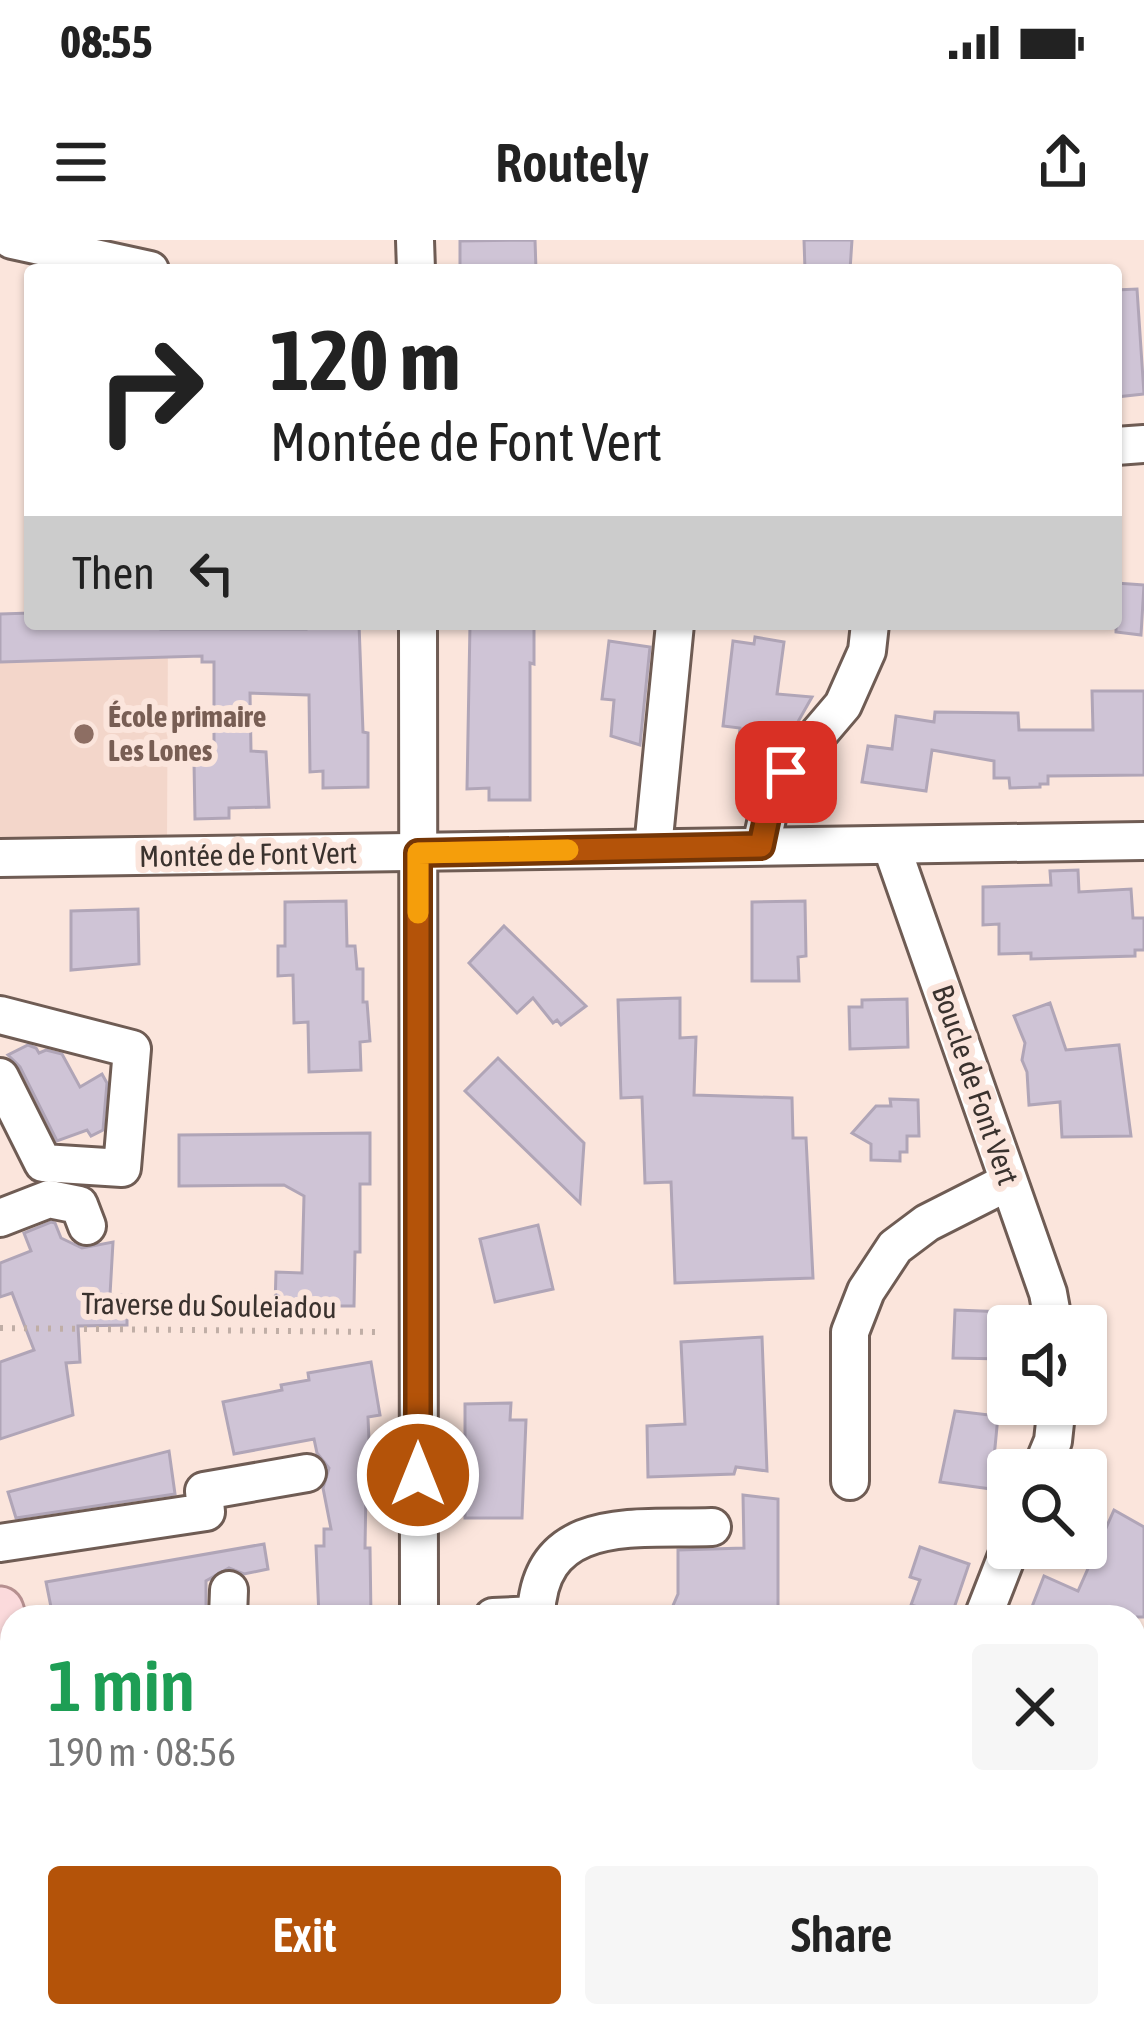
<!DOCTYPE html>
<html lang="en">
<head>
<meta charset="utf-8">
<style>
	:root { --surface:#fff; --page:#f6f6f6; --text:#222; --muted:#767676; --accent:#b45309 }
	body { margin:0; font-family:"Asap Condensed",sans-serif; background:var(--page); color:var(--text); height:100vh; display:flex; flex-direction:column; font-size:45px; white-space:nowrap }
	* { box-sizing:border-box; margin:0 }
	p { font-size:39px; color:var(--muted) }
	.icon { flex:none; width:66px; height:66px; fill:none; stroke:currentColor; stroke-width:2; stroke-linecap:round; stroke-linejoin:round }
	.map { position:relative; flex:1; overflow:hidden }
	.panel { position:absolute; left:0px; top:1365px; width:1146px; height:423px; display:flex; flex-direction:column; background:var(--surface); border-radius:36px 36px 0 0; box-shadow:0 3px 9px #0004 }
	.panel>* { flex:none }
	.banner { position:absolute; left:24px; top:24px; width:1098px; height:366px; border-radius:12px; box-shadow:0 3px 9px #0004; background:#fff; color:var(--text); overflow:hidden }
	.controls { position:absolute; left:987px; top:1065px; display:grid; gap:24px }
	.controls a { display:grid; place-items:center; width:120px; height:120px; border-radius:12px; background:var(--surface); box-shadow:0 3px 9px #0004; font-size:60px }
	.pin { position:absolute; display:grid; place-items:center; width:102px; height:102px; color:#fff; margin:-51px; border-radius:24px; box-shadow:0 6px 18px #0006 }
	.me { position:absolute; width:132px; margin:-66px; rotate:0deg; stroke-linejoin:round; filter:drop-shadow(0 0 9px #0008) }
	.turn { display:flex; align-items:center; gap:42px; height:252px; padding:0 48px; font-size:54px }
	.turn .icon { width:156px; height:156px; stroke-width:2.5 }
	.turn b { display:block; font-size:84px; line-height:102px }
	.then { display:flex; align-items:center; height:114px; padding:0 48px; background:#0003; gap:24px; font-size:45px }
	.round { display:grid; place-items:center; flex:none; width:126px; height:126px; border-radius:12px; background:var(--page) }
	.summary { display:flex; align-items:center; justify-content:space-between; height:204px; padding:0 48px }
	h1 { font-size:72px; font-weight:600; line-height:90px; color:#1e9e55 }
	.primary-button { display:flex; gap:24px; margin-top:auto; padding:24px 48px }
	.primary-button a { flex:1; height:138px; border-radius:12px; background:var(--accent); color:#fff; font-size:48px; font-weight:600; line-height:138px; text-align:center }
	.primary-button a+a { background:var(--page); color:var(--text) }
	.status { display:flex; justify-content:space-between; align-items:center; height:84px; padding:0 60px; background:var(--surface); direction:ltr }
	.status svg { height:33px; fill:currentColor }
	header { display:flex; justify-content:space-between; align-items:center; height:156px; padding:0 48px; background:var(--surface); font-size:54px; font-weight:600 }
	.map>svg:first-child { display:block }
	.built { fill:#f3d6ca }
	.building { fill:#cfc4d6; stroke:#b0a5b7; stroke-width:3 }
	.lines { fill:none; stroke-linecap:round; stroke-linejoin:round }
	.minor-casing { stroke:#6f5c54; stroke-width:42 }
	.major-casing { stroke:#b69090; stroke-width:51 }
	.path { stroke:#c0aea6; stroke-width:6; stroke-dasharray:3 9; stroke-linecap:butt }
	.minor { stroke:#fff; stroke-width:36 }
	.major { stroke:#fbdadc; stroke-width:45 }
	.route-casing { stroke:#753606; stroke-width:30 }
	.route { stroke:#b45309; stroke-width:21 }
	.slow { stroke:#f59e0b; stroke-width:21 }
	.education-dot { fill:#8d6e63; stroke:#fbe5dc; stroke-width:4.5 }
	.labels { text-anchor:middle; stroke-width:12; stroke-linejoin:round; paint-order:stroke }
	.education-label { font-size:30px; font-weight:bold; fill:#785e54; stroke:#fbe5dc; text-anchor:start }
	.street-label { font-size:30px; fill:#3a322e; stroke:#fbe5dc }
</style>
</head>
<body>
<div class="status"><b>08:55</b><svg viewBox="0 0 49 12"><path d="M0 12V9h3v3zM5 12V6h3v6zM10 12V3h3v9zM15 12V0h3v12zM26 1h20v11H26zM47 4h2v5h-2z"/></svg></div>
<header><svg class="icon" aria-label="menu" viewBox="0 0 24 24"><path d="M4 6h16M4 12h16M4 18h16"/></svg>Routely<svg class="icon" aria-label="share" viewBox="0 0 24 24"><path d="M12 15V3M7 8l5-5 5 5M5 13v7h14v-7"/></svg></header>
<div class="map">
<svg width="1144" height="1786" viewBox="0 0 1144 1786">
	<rect width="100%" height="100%" fill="#fbe5dc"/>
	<path class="built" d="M30,373V384H168L167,604L0,605V374Z"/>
	<g class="building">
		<path d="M535,0L536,30H460V1Z"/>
		<path d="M804,0H852L850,30H805Z"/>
		<path d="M1137,49L1144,154L1116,157V50Z"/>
		<path d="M1116,343L1144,345L1141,395L1116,392Z"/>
		<path d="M30,373V384H161V389H306V384H359L363,492L368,493V547L323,548V531L310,532L309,455L250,453L251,511L266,512L269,567L229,568V578L195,579L194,522H203L204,502L214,503V422H202V416L0,422V374Z"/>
		<path d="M470,384H534V424L530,423V560H489V548L467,549Z"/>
		<path d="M755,397L784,402L777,454L812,457L795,487L773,484L771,502L739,498L740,488L723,486L733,401L754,404Z"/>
		<path d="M609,401L650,407L640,505L611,496L614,460L602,459Z"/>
		<path d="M1092,451H1144V535L1048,536V544H1040V547L1010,548L1009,538H994V521L932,510L926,551L862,542L868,506L892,509L896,476L934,482L935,472L1018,473L1019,490H1093Z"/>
		<path d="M1078,630L1079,652L1131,649L1133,678H1144V710H1135V716L1031,719V713L999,714V684L983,685V647L1051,645L1050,631Z"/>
		<path d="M346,661L347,706H355L357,729H363V762H367L370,801L360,802L361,830L309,832L308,782L294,783L293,735L278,736V706H285V662Z"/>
		<path d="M805,661L806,716L798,717L799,741H752V662Z"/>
		<path d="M138,669L139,724L71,730V671Z"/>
		<path d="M504,686L586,766L561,785L557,780L553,783L533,758L517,773L469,723Z"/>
		<path d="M680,758V798L696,797L694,855L792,858L793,898H806L813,1038L675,1043L671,942L645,943L642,857L621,858L618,760Z"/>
		<path d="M907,759L908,807L850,809L849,767H862V760Z"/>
		<path d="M1050,763L1066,810L1119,805L1131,896L1062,897L1060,862L1029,865L1027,832L1022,820L1025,803L1014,776Z"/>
		<path d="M28,805L36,808L39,813L46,810L62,814L80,847L102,834L107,843L103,890L91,896L87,890L57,901L20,827L8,815Z"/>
		<path d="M498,818L584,903L580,963L465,851Z"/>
		<path d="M890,859L918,860L919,896H907V912H900V921L871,920V904L852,893L876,866H891Z"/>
		<path d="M370,893V944H360V1012H355L354,1066H275L276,1032L302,1033L304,956L284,945L179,946V895Z"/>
		<path d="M51,982L55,983L61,998L82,1008L113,1002L110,1055H127V1085L78,1086L80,1122L66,1123L73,1175L0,1199V1122L34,1110L12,1053L0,1057V1023L31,1011L24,993Z"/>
		<path d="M538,985L553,1049L495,1062L480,999Z"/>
		<path d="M955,1070L1006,1072L1004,1119L953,1118Z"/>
		<path d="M762,1097L767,1231L736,1227L734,1234L648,1237L647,1186L685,1184L681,1102Z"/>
		<path d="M371,1122L380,1175L368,1177L371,1249H366L365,1308H370L371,1377H319L316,1306H324V1289H331L323,1248L329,1228L317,1213L314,1199L234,1214L223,1162L282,1150L281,1145L309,1140L308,1133Z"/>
		<path d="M511,1163L510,1180H526L522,1278H465V1164Z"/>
		<path d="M955,1171L998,1176L991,1249L940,1242Z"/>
		<path d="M169,1211L175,1254L16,1278L8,1252Z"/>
		<path d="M743,1255L778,1259V1377H668L678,1354V1310L744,1308Z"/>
		<path d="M1114,1270L1144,1287V1377H1028L1044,1336L1078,1351Z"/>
		<path d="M264,1304L268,1329L244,1334L229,1328L206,1341V1377H53L46,1342Z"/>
		<path d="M920,1307L969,1324L951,1377L911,1365L920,1340L910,1337Z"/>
	</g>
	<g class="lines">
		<g class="minor-casing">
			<g id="minor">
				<path d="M12,0L150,30"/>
				<path d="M415,0L416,30"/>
				<path d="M1116,206L1144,204"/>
				<path d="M418,384L419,1377"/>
				<path d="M891,605L1048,1053L1054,1086"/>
				<path d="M761,606L769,569L786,532L843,465L867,411L870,384"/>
				<path d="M653,608L675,384"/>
				<path d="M0,618L1144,601"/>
				<path d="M0,775L132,809L122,928L43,923L0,837"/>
				<path d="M0,978L49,959L79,965L87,986"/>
				<path d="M1041,1230L1053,1201L1057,1164"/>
				<path d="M850,1241V1092L866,1051L895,1007L927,983L1008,942"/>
				<path d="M0,1303L206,1272L204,1251L307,1233"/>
				<path d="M228,1377L229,1350"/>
				<path d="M493,1377L536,1375C540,1273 638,1290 712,1287"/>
				<path d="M983,1377L1010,1308"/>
				<path d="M1134,1680H1144"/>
				<path d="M426,1776V1786"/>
				<path d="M563,1776L591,1786"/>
				<path d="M491,1786L513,1776"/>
			</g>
		</g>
		<g class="major-casing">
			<g id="major">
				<path d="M0,1370L12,1407"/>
				<path d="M132,1776L136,1786"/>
			</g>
		</g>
		<g class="path">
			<path d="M0,1088L383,1092"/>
			<path d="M1134,1486L1144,1490"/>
		</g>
		<use href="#minor" class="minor"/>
		<use href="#major" class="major"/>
	</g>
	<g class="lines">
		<g class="route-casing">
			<path id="route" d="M418,1235V613L761,606L769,568L786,532"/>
		</g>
		<use href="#route" class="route"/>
		<path class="slow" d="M418,673V613L568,610"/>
	</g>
	<circle class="education-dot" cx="84" cy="494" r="12"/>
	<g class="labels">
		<g class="education-label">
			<text x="108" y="487">École primaire<tspan x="108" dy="34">Les Lones</tspan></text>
		</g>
		<g class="street-label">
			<text transform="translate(248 615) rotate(-1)" y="10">Montée de Font Vert</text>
			<text transform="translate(975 845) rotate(71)" y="10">Boucle de Font Vert</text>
			<text transform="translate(209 1066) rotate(1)" y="10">Traverse du Souleiadou</text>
		</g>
	</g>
</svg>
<div class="controls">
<a><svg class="icon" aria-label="sound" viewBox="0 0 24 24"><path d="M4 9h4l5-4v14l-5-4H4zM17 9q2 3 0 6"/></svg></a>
<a><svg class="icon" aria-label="search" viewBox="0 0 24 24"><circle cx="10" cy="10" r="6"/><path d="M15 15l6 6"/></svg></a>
</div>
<div class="pin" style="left:786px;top:532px;background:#d93025"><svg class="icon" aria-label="arrive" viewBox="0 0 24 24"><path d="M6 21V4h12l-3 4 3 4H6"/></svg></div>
<svg class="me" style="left:418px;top:1235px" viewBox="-20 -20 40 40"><circle r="17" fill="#b45309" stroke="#fff" stroke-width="3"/><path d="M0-11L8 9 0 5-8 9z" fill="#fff"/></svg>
<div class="banner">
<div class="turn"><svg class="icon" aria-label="right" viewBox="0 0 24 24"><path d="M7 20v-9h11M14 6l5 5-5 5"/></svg><div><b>120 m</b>Montée de Font Vert</div></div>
<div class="then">Then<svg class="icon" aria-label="left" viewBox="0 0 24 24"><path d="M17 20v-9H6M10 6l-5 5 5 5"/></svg></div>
</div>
<section class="panel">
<div class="summary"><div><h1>1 min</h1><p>190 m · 08:56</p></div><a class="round"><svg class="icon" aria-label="close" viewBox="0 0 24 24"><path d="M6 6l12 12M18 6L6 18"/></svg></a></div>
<div class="primary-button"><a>Exit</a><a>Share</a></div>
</section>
</div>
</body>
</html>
